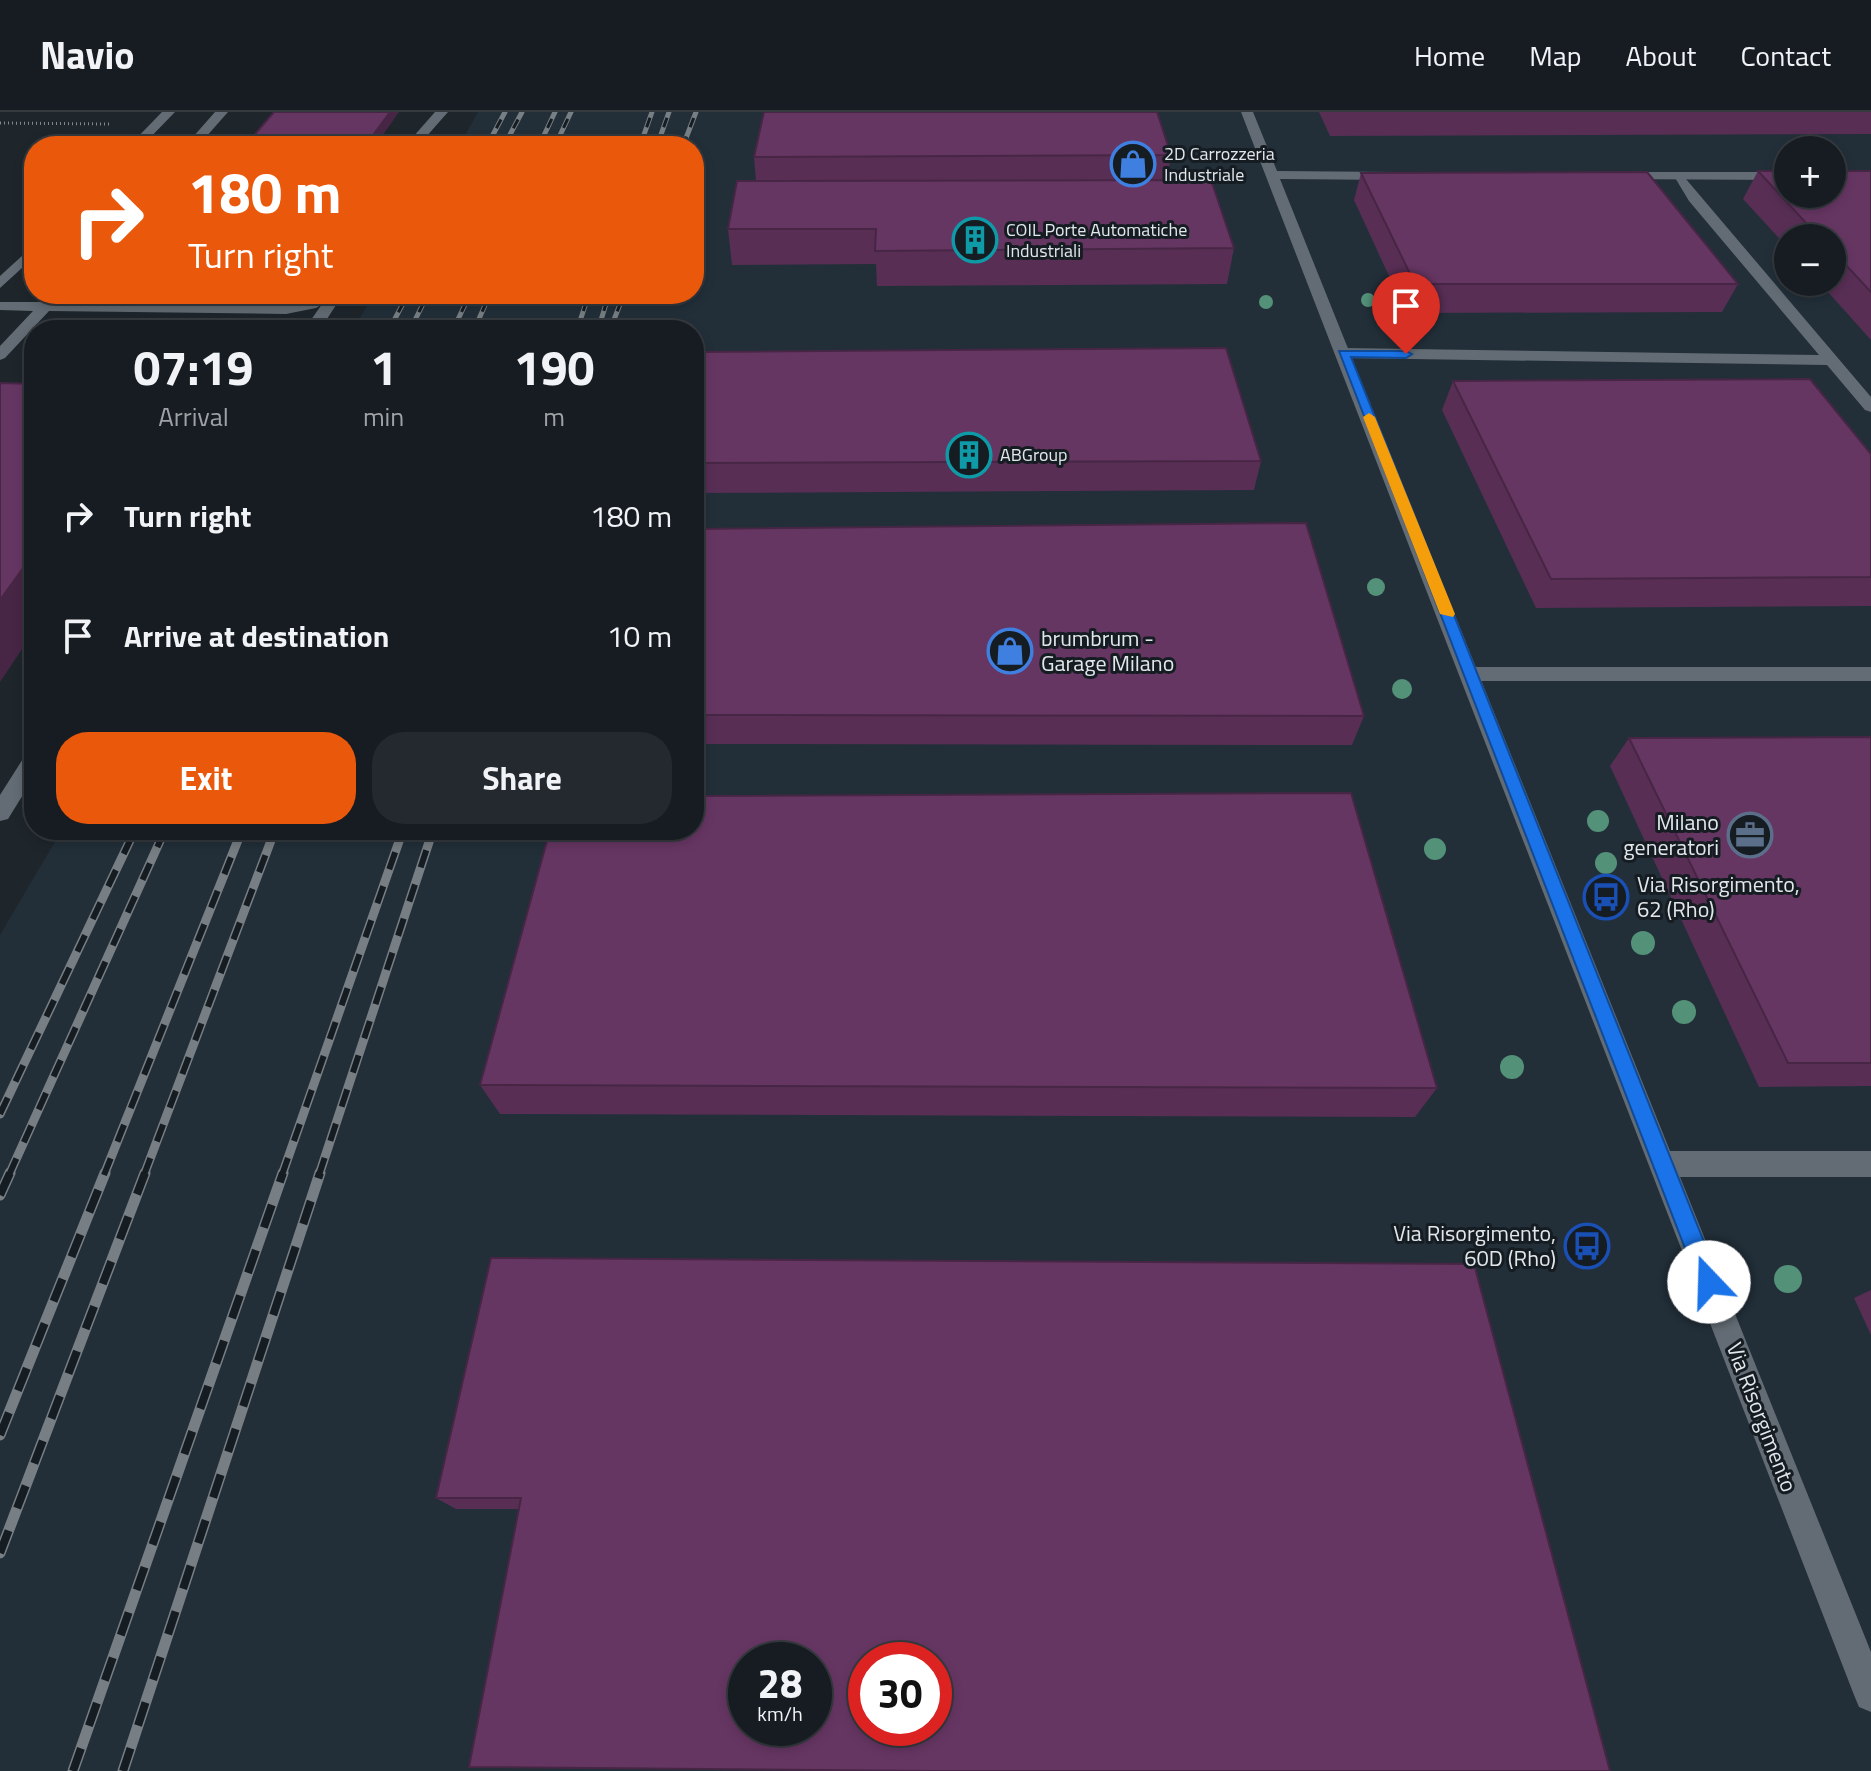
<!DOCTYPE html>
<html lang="en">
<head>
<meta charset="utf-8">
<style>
	:root { --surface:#161c21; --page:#23292e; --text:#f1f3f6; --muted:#9ea1a5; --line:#353a3f; --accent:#ea580c }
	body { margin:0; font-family:"Titillium Web",sans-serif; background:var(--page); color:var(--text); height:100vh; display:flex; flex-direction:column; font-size:30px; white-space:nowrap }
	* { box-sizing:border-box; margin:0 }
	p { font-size:26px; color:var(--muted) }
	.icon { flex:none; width:44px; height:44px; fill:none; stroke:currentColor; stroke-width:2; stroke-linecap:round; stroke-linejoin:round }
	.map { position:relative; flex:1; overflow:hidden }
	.panel { position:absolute; left:24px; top:208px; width:680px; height:520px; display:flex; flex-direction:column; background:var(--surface); border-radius:32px; box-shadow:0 4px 12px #0003,0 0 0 2px var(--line) }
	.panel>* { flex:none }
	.banner { position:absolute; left:24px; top:24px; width:680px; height:168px; border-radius:32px; box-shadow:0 4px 12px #0003,0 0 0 2px var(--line); background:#ea580c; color:#fff; overflow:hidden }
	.tools { position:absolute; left:1774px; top:24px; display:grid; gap:16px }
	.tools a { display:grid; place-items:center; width:72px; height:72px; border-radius:50%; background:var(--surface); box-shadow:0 4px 12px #0003,0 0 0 2px var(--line); font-size:40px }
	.speed { position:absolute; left:728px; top:1530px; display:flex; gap:16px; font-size:40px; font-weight:700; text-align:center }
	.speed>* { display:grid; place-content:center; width:104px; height:104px; border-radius:50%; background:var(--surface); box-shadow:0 4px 12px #0003,0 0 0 2px var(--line); line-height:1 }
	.speed small { font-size:20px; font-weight:400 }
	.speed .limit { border:12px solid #d22; background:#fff; color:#111 }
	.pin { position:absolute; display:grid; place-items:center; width:68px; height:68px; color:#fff; margin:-82px -34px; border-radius:50% 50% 50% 0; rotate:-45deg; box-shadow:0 0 8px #0007 }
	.pin .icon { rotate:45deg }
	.me { position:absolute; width:88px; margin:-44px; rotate:339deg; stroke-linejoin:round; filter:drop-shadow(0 0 6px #0008) }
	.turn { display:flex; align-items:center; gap:28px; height:168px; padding:0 32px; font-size:36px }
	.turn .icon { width:104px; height:104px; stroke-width:2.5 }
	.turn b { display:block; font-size:56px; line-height:68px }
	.eta { display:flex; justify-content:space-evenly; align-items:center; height:136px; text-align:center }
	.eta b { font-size:48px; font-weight:700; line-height:56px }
	.cta { display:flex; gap:16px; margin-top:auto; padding:16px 32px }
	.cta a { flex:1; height:92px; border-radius:32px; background:var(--accent); color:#fff; font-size:32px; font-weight:700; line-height:92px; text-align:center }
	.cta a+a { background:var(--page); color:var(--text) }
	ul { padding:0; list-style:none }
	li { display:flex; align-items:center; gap:24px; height:120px; padding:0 32px }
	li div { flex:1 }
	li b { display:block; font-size:30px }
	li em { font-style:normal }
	header { display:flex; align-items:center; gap:48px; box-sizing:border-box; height:112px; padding:0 40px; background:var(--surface); border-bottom:2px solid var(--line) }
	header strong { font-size:38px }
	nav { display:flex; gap:44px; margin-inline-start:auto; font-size:28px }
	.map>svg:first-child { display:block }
	.built { fill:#222f39; fill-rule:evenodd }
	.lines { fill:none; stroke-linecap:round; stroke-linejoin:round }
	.path { stroke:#82898e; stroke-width:3; stroke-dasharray:1 3; stroke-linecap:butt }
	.lane { fill:#636c74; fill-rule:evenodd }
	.street { fill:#636c74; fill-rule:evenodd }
	.secondary { fill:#636c74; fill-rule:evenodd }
	.rail-far2-casing { stroke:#787f84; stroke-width:5 }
	.rail-far1-casing { stroke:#787f84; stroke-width:9 }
	.rail-casing { stroke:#787f84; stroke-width:11 }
	.rail-far2 { stroke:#151c22; stroke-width:3; stroke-dasharray:10; stroke-linecap:butt }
	.rail-far1 { stroke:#151c22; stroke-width:6; stroke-dasharray:18; stroke-linecap:butt }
	.rail { stroke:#151c22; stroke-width:8; stroke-dasharray:24; stroke-linecap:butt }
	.tree { fill:#539178 }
	.wall { fill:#582e55 }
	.shaded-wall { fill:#472645 }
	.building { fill:#663663; stroke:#472645; stroke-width:2; fill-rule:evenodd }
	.route { fill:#1a73e8; stroke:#114b97; stroke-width:2 }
	.slow { fill:#f59e0b }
	.labels { text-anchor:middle; stroke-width:6; stroke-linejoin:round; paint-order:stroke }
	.far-poi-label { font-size:18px; fill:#e1e7eb; stroke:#151c22; text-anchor:start }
	.poi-label { font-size:22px; fill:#e1e7eb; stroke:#151c22; text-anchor:start }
	.street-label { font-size:22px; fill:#e1e7eb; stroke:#151c22 }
</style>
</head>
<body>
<header>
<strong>Navio</strong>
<nav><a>Home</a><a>Map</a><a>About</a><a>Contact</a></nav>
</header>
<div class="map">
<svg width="1871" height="1659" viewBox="0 0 1871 1659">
	<rect width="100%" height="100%" fill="#1e262c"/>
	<path class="built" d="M478,0H1871V1659H0V823L62,718H694V218H353L374,182H694V34H459ZM1788,38H1832V82H1788ZM1788,126H1832V170H1788ZM746,1548H814V1616H746ZM866,1548H934V1616H866Z"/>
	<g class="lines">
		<path class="path" d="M0,11L109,12"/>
		<g class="lane">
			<path d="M162,0H175L142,34H129Z"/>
			<path d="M215,0H228L198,34H185Z"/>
			<path d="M1680,60L1871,285V300L1865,298L1827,253L1344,246L1336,241L1344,236L1819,243L1689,89L1674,64Z"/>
			<path d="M34,133V145L0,176V164Z"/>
			<path d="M321,182H339L316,196L286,202L49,199L5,246L0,248V234L33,199L0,198V190H41L50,185L56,190L286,194Z"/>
			<path d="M1472,555H1871V569H1472L1462,562Z"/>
		</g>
		<g class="street">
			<path d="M1241,0H1253L1277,59L1393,60L1399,64L1393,68L1280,67L1670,1039H1871V1065H1680L1871,1540V1600L1859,1595L1854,1583Z"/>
			<path d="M1618,60H1788V68L1613,67L1612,64Z"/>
		</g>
		<g class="secondary">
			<path d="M435,0H448L418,34H405Z"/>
			<path d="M329,182H343L320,218H304Z"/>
			<path d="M34,640V665L8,707L0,709V683L26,642Z"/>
		</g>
		<g class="rail-far2-casing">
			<g id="rail-far2">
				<path d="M487,34L505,0"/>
				<path d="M504,34L522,0"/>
				<path d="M539,34L555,0"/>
				<path d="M555,34L571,0"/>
				<path d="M640,34L652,0"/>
				<path d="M657,34L669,0"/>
				<path d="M683,34L696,0"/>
				<path d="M389,218L408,182"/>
				<path d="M410,218L428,182"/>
				<path d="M453,218L470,182"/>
				<path d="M474,218L490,182"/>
				<path d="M577,218L589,182"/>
				<path d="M598,218L609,182"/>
				<path d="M610,218L624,182"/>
			</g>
		</g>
		<g class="rail-far1-casing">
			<g id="rail-far1">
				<path d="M0,1002L135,718"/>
				<path d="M9,1063L165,718"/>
				<path d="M104,1063L242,718"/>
				<path d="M144,1063L275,718"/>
				<path d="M282,1063L403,718"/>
				<path d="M319,1063L433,718"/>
			</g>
		</g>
		<g class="rail-casing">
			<g id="rail">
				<path d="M0,1083L10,1061"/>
				<path d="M0,1323L105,1061"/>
				<path d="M0,1441L145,1061"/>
				<path d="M73,1659L283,1061"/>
				<path d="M123,1659L320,1061"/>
			</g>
		</g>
		<use href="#rail-far2" class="rail-far2"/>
		<use href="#rail-far1" class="rail-far1"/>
		<use href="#rail" class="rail"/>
	</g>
	<g class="tree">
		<circle cx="1368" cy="188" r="7"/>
		<circle cx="1266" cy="190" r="7"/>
		<circle cx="1376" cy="475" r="9"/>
		<circle cx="1402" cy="577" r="10"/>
		<circle cx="1598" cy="709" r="11"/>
		<circle cx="1435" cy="737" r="11"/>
		<circle cx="1606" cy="751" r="11"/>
		<circle cx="1643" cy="831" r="12"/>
		<circle cx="1684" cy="900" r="12"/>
		<circle cx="1512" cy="955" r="12"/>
		<circle cx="1788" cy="1167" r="14"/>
	</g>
	<g class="wall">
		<path d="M1319,0H1871V22L1330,24Z"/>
		<path d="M1171,43L1167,68L1234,136L1227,172L877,174L876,152L732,153L728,117L756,69L754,45Z"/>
		<path d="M1758,59H1871V228L1819,170H1832V126H1788V136L1743,87Z"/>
		<path d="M1361,61L1738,172L1722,200L1406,201L1354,88Z"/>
		<path d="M694,253L1261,349L1254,378L694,381Z"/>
		<path d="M1453,269L1871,342V494L1536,496L1442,298Z"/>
		<path d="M694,417L1364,604L1352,633L694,632Z"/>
		<path d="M1871,625V974L1759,975L1610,654L1629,626Z"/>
		<path d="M480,973L1437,976L1415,1005L500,1002Z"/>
		<path d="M1474,1152L519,1397H456L436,1386Z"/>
		<path d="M1871,1178V1223L1854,1186Z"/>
	</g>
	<g class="shaded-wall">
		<path d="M390,0H399L375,34H365Z"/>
		<path d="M34,441V519L0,570V488Z"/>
	</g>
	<g class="building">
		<path d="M274,0H390L365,34H245Z"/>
		<path d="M764,0H1157L1171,43L754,45Z"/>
		<path d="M1758,59H1788V82H1832V59H1871V180L1832,138V126H1820Z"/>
		<path d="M1647,60L1738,172H1415L1361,61Z"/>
		<path d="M1211,68L1234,136L875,139L876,117H728L737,69Z"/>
		<path d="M1226,236L1261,349L694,351V253L697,240Z"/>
		<path d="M1810,267L1871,342V465L1551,467L1453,269Z"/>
		<path d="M0,271L34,272V441L0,488Z"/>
		<path d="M1306,411L1364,604L694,603V417Z"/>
		<path d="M1871,625V951H1788L1629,626Z"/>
		<path d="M1351,681L1437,976L480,973L550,718H694V684Z"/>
		<path d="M491,1146L1474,1152L1610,1659H935L469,1655L521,1386H436ZM746,1548H814V1616H746ZM866,1548H934V1616H866Z"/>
	</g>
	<path class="route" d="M1339,239H1406L1412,242L1406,246L1351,245L1720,1170L1716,1177L1709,1181L1701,1177L1698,1170Z"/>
	<path class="slow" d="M1369,301L1375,305L1455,502L1453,505L1440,502L1363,305Z"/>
	<defs>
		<g id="shop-ring" transform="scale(2.3)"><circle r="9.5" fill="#151c22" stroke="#3f7fe0" stroke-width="1.5"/><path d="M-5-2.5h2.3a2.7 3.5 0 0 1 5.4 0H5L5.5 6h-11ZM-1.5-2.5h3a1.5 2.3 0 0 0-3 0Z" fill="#3f7fe0"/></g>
		<g id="building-ring" transform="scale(2.3)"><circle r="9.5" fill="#151c22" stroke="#0f9aa8" stroke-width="1.5"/><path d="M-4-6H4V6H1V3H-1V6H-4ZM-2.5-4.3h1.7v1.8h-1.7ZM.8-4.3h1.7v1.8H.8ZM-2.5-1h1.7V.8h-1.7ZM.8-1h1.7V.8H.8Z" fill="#0f9aa8"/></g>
		<g id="office-ring" transform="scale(2.3)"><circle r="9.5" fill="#151c22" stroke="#5c6f8a" stroke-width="1.5"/><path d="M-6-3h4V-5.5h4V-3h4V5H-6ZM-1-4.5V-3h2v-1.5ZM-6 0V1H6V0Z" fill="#5c6f8a"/></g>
		<g id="bus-ring" transform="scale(2.3)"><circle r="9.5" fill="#151c22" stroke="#1a4fb4" stroke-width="1.5"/><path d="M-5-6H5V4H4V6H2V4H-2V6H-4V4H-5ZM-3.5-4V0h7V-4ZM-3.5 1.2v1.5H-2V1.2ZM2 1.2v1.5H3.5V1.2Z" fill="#1a4fb4"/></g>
	</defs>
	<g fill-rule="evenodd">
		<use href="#shop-ring" x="1133" y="52"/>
		<use href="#building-ring" x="975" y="128"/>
		<use href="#building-ring" x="969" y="343"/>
		<use href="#shop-ring" x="1010" y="539"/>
		<use href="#office-ring" x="1750" y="723"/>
		<use href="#bus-ring" x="1606" y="785"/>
		<use href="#bus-ring" x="1587" y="1134"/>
	</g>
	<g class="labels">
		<g class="far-poi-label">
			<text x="1164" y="48">2D Carrozzeria<tspan x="1164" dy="21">Industriale</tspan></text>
			<text x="1006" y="124">COIL Porte Automatiche<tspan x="1006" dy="21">Industriali</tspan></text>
			<text x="1000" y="349">ABGroup</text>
		</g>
		<g class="poi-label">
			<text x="1041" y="534">brumbrum -<tspan x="1041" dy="25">Garage Milano</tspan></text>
			<text x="1719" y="718" text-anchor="end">Milano<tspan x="1719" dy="25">generatori</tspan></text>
			<text x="1637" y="780">Via Risorgimento,<tspan x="1637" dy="25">62 (Rho)</tspan></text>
			<text x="1556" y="1129" text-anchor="end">Via Risorgimento,<tspan x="1556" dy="25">60D (Rho)</tspan></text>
		</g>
		<g class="street-label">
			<text transform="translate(1762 1305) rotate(69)" y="8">Via Risorgimento</text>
		</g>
	</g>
</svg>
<div class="tools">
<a>+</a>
<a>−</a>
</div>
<div class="speed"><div>28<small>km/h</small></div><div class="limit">30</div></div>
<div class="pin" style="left:1406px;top:242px;background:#d93025"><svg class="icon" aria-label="arrive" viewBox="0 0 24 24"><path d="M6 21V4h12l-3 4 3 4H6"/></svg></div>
<svg class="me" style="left:1709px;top:1170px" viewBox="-20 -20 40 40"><circle r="19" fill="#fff"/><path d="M0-13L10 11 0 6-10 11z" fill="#1a73e8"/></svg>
<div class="banner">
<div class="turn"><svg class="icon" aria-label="right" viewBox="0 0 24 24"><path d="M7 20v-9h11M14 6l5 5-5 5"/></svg><div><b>180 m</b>Turn right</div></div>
</div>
<section class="panel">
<div class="eta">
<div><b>07:19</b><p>Arrival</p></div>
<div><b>1</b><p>min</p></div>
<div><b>190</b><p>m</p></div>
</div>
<ul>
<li><svg class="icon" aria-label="right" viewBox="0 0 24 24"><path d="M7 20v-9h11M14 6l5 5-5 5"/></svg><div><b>Turn right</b></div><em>180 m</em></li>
<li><svg class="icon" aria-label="arrive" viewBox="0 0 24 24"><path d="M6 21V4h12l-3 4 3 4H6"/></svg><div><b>Arrive at destination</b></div><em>10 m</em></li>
</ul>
<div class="cta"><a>Exit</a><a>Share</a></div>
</section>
</div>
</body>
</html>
